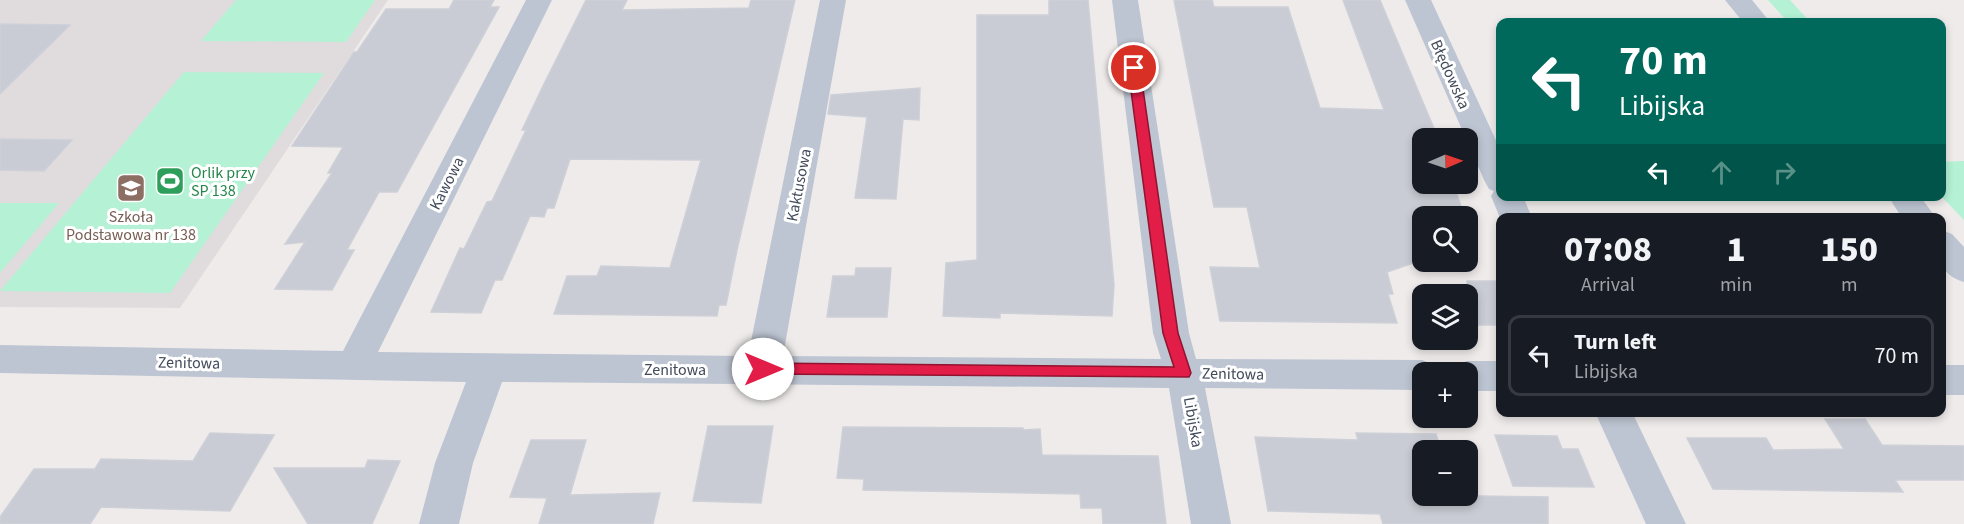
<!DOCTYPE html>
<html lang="en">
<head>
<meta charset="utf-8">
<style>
	:root { --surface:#171b24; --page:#242831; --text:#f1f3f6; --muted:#9ea1a6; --line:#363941 }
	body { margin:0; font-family:"Source Sans 3",sans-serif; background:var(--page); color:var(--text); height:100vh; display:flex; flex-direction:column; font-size:22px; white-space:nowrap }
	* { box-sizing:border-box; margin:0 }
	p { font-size:20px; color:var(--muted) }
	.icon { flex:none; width:33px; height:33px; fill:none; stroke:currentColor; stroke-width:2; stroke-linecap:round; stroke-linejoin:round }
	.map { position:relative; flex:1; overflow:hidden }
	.drawer { position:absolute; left:1496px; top:213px; width:450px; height:204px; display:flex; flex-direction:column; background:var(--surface); border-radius:12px; box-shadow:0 3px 9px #0003 }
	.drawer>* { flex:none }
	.guide { position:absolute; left:1496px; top:18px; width:450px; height:183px; border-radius:12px; box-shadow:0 3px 9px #0003; background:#00695c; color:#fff; overflow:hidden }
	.needle { width:39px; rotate:88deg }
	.tools { position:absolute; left:1412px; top:128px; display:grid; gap:12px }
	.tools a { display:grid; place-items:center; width:66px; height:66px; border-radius:12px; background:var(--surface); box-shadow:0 3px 9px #0003; font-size:30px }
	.pin { position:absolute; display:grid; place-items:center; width:51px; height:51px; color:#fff; margin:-26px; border:3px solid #fff; border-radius:50%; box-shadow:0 2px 6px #0007 }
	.me { position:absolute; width:66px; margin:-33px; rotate:90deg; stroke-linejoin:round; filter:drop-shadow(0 0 4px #0008) }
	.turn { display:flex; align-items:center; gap:21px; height:126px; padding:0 24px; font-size:27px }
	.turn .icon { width:78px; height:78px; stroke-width:2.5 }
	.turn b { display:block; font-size:42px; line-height:51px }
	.lanes { display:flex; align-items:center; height:57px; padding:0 24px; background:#0003; justify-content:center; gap:30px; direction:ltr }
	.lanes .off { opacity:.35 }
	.eta { display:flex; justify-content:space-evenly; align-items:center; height:102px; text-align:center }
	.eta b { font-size:36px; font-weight:800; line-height:42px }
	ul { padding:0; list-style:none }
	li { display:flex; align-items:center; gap:18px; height:81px; margin:0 12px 9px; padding:0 12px; border:3px solid var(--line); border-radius:12px }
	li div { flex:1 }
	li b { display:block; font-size:22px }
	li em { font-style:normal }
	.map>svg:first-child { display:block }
	.education { fill:#e0dcdd }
	.green { fill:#b4f1d5 }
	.building { fill:#c9ccd4; stroke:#ced0d8; stroke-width:1.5 }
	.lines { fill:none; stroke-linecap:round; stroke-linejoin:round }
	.minor { fill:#bdc5d2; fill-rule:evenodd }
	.route { fill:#e11d48; stroke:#92132f; stroke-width:1.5 }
	.labels { text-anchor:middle; stroke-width:6; stroke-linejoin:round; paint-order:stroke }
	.street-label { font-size:16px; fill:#424b5a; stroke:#fff }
	.leisure-label { font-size:16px; fill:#27864d; stroke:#fff; text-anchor:start }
	.education-label { font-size:16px; fill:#785e54; stroke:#fff }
</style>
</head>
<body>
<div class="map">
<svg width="1964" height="524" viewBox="0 0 1964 524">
	<rect width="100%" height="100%" fill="#efebeb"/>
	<path class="education" d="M0,0H388L180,308L0,307Z"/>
	<g class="green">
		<path d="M236,0H375L346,42L201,41Z"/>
		<path d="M1768,0H1790L1810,22H1788Z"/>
		<path d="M184,72L324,73L170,293L0,291Z"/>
		<path d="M1964,161V220L1941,196V162Z"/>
		<path d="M0,203H59L0,273Z"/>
	</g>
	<g class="building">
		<path d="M454,0H494L490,7H499L397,192H379L347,250H354L332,290L275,289L305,242L285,244L332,173H328L343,147L292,146L354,52H357L386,9H449Z"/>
		<path d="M586,0H627L622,10L749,8L751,0H795L737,250L726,305H719L717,316L554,314L567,276H597L601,266L670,268L701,160L570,159L554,208H547L544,217L530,216L502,280H495L481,313L431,312L460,248L464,249L487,202L492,201L526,130H522L542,88Z"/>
		<path d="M1049,0H1088L1114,285L1112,316L1000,313V318L943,316L946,263L977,260V15H1049Z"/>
		<path d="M1174,0H1212L1214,7H1288L1320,108L1384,110L1343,0H1380L1438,138H1422V183H1453L1462,209H1450L1452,216H1422V260L1387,272L1393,294H1388L1397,323L1220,321L1210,267L1260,268L1247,207H1214Z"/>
		<path d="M0,24L70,25L0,94Z"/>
		<path d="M920,88L919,120L903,119L896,199L855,198L867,117L828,114L831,95Z"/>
		<path d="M0,139L72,140L44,171L0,170Z"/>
		<path d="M856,268H891L887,317H827L833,276H855Z"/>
		<rect x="1467" y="281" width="33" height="44"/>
		<path d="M1825,419H1865L1882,445L1964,446V480H1895L1903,492L1713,489L1687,438H1766L1773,450L1844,449Z"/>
		<path d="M708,426H773L761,503L693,501Z"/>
		<path d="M843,427L1023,428V430L1040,429L1042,455L1158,456L1166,524H1103L1102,508H1081L1080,494L863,490L864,479L837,478Z"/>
		<path d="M210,433L274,435L230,511L101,507L90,524H0V517L34,469H95L101,459L193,461Z"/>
		<path d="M1356,433L1436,434L1441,450H1422V495L1548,497V524H1383L1380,514L1268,511L1255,437L1358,440Z"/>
		<path d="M1495,435L1557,436L1562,449H1578L1594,487L1513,486Z"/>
		<path d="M531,440H586L570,495L660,493L653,524H539L547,498L510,497Z"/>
		<path d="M368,460L400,461L372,524H308L274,468H365Z"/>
	</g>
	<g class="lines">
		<g class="minor">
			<path d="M526,0H552L378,352L748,356L820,0H846L783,356L1161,359L1153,333L1112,0H1138L1189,333L1196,359L1422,360L1435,365L1439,372H1422V390L1205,388L1231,524H1191L1169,388L502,382L473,463L459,524H419L435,463L466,382L0,373V345L343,351Z"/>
			<path d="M1405,0H1431L1500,149V196H1523L1532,218H1500L1491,196L1494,191L1489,189L1485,182Z"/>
			<path d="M1725,0H1752L1770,22H1743Z"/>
			<path d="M1888,196H1920L1936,218H1902Z"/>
			<path d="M1941,230L1952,234L1964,247V282C1936,274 1941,255 1941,230Z"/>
			<path d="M1467,361H1500V391H1467V372H1451L1454,366Z"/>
			<rect x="1941" y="365" width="23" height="30"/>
			<path d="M1595,412H1632L1686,524H1646Z"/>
		</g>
	</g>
	<path class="route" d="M1134,65L1140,68L1178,333L1191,373L1189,377L757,374L755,369L757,365L763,363L1174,367L1163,333L1128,68Z"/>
	<defs>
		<g id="stadium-square" transform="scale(1.5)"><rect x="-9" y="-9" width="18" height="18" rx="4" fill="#2e9e5b" stroke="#fff"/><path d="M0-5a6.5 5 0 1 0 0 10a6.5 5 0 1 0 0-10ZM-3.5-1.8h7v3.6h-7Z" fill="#fff"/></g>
		<g id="school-square" transform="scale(1.5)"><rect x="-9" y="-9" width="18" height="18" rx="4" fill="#8d6e63" stroke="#fff"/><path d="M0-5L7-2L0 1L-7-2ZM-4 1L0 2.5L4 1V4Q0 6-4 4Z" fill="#fff"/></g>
	</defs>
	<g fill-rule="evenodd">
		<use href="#stadium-square" x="170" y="181"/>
		<use href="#school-square" x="131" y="188"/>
	</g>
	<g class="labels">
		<g class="street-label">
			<text transform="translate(1451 74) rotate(66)" y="6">Błędowska</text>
			<text transform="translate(446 183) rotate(-63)" y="6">Kawowa</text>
			<text transform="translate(798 185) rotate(-79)" y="6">Kaktusowa</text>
			<text transform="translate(189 362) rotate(1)" y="6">Zenitowa</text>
			<text x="675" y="375">Zenitowa</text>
			<text transform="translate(1233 373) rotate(1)" y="6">Zenitowa</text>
			<text transform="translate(1194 422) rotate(80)" y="6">Libijska</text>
		</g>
		<g class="leisure-label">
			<text x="191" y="178">Orlik przy<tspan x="191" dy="18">SP 138</tspan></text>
		</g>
		<g class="education-label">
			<text x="131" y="222">Szkoła<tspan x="131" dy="18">Podstawowa nr 138</tspan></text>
		</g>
	</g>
</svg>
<div class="tools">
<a><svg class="needle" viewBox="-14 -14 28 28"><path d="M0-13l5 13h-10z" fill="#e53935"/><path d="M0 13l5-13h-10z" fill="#9ea1a6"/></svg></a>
<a><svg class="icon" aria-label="search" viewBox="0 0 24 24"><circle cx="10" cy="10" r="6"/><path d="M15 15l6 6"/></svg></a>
<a><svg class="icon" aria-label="layers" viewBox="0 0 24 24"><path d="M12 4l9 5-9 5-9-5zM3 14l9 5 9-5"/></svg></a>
<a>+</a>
<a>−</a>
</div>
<div class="pin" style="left:1134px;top:68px;background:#d93025"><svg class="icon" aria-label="arrive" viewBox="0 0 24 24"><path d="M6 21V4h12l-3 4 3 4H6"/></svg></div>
<svg class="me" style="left:763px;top:369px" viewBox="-20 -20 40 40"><circle r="19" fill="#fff"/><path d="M0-13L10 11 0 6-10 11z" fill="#e11d48"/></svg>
<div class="guide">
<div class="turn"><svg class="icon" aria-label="left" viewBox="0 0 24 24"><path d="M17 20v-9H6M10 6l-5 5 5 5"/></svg><div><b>70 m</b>Libijska</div></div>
<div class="lanes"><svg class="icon" aria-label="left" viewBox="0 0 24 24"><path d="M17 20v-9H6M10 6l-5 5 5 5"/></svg><svg class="icon off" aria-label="ahead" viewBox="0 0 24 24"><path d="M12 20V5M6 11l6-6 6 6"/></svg><svg class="icon off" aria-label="right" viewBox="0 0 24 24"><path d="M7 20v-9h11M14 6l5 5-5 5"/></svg></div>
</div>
<section class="drawer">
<div class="eta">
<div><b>07:08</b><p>Arrival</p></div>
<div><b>1</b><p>min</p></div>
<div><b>150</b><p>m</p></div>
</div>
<ul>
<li><svg class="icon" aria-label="left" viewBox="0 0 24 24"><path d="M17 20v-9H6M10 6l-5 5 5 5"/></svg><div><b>Turn left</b><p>Libijska</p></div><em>70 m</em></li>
</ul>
</section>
</div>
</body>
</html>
